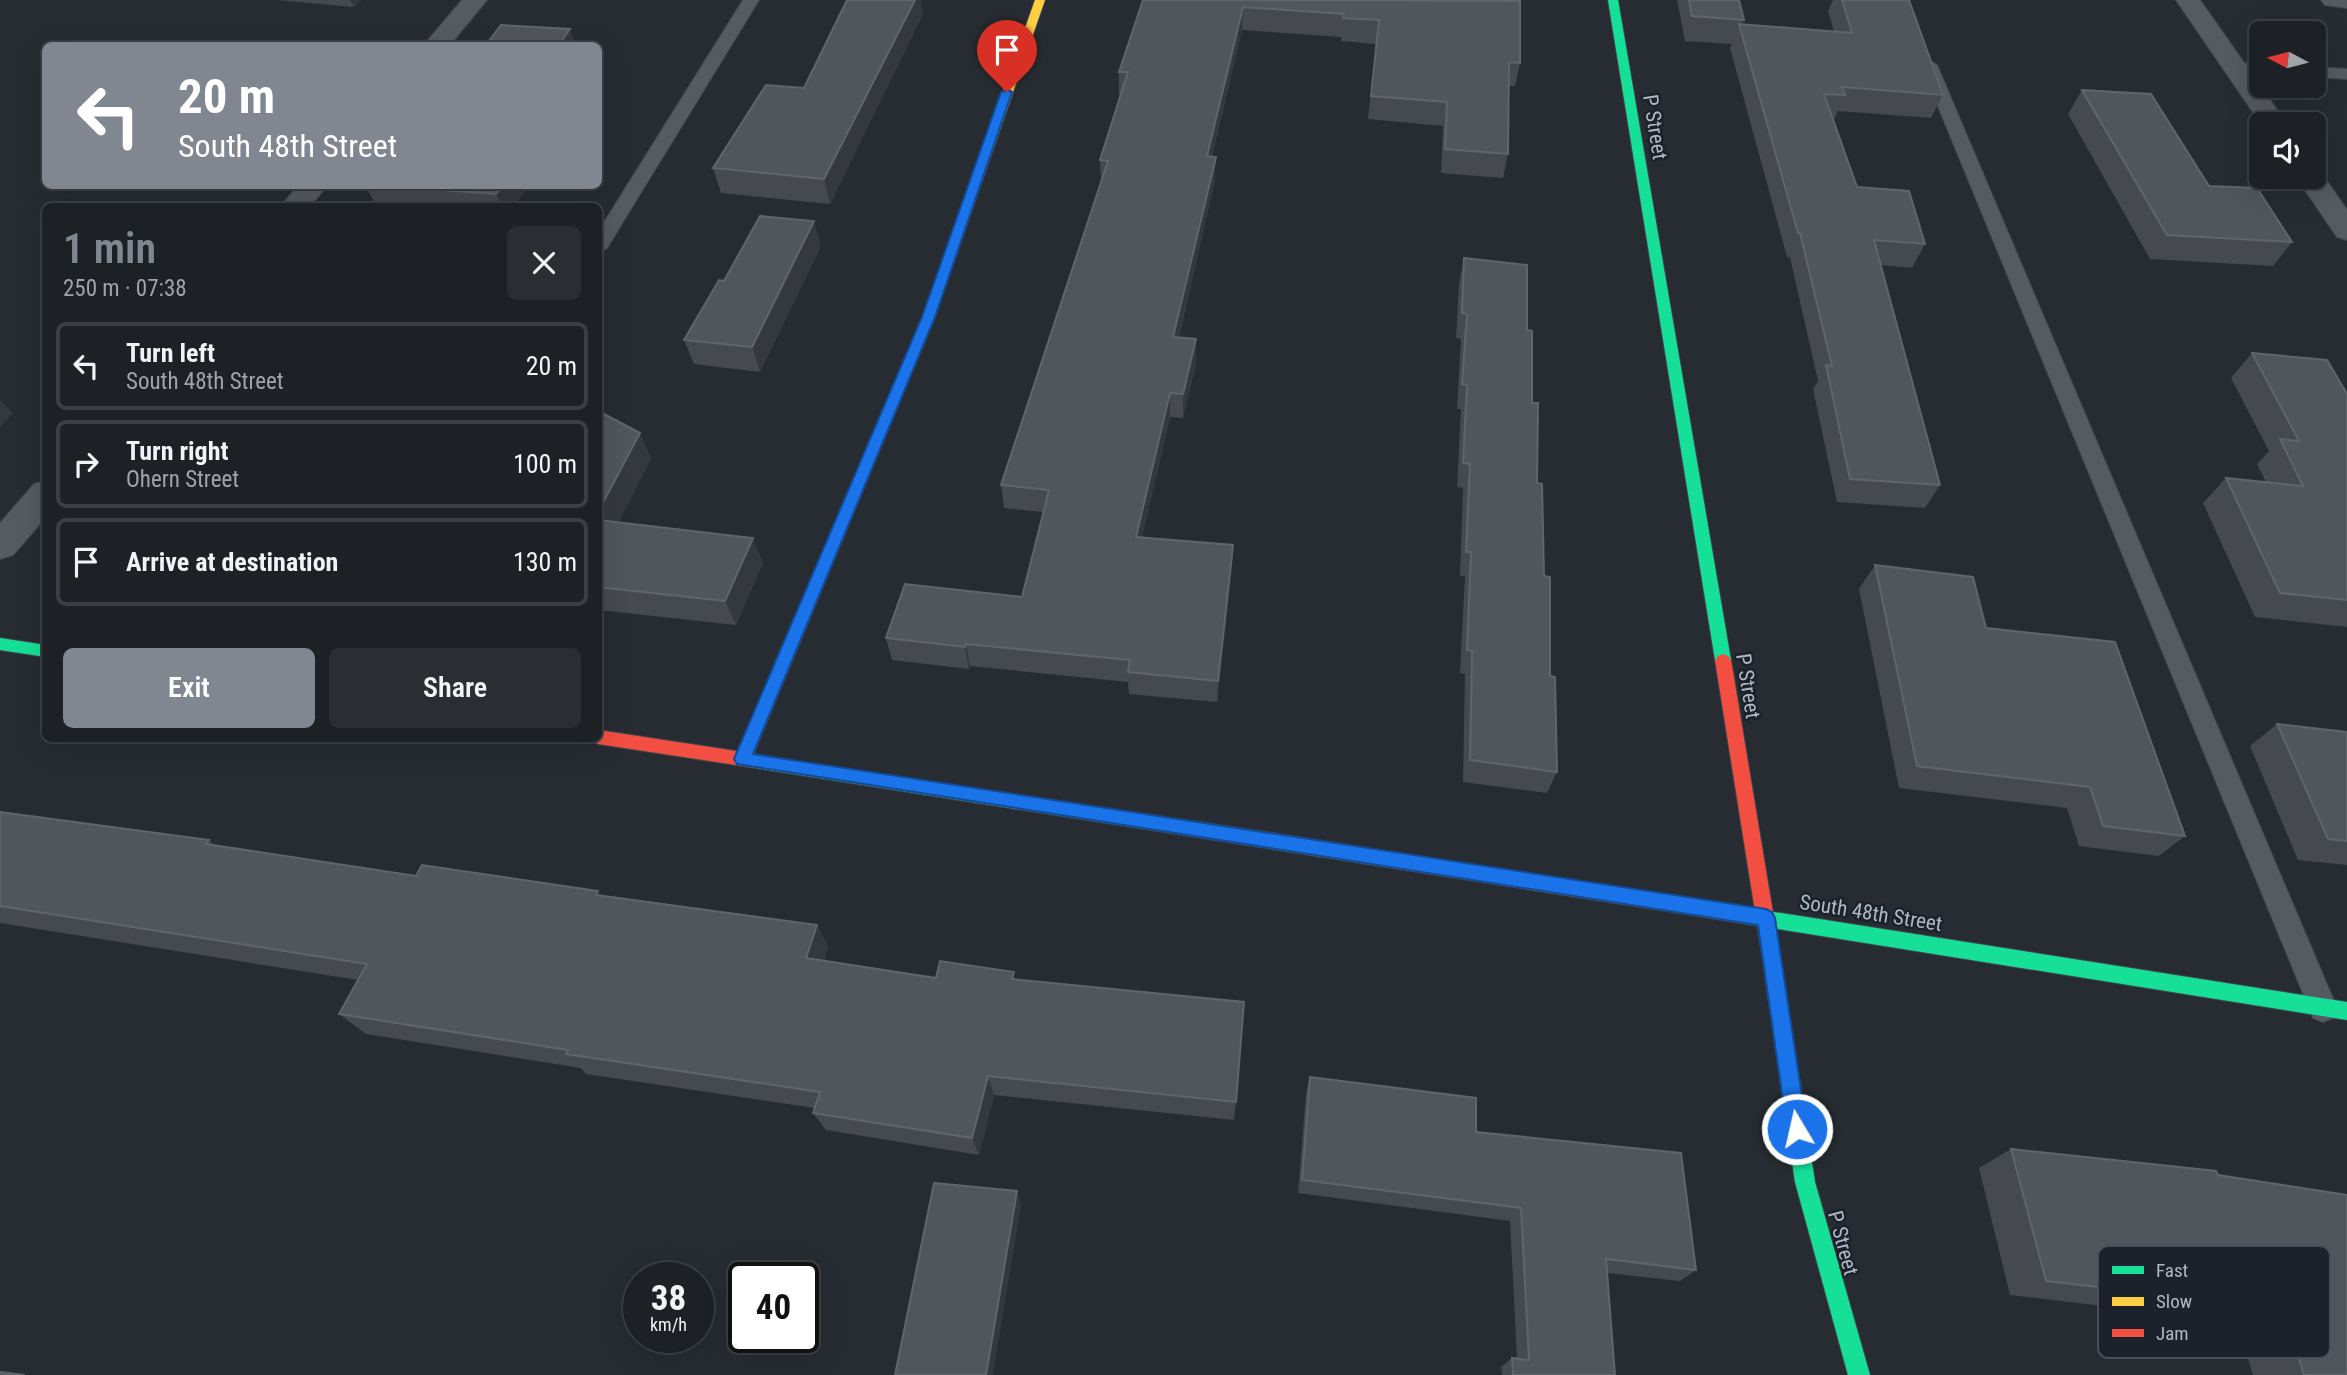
<!DOCTYPE html>
<html lang="en">
<head>
<meta charset="utf-8">
<style>
	:root { --surface:#1d2126; --page:#2a2e32; --text:#f1f3f6; --muted:#a0a3a7; --line:#3b3e43; --accent:#808791 }
	body { margin:0; font-family:"Roboto Condensed",sans-serif; background:var(--page); color:var(--text); height:100vh; display:flex; flex-direction:column; font-size:26px; white-space:nowrap }
	* { box-sizing:border-box; margin:0 }
	p { font-size:23px; color:var(--muted) }
	.icon { flex:none; width:38px; height:38px; fill:none; stroke:currentColor; stroke-width:2; stroke-linecap:round; stroke-linejoin:round }
	.map { position:relative; flex:1; overflow:hidden }
	.details { position:absolute; left:42px; top:203px; width:560px; height:539px; display:flex; flex-direction:column; background:var(--surface); border-radius:10px; box-shadow:0 7px 28px #0002,0 0 0 2px var(--line) }
	.details>* { flex:none }
	.guide { position:absolute; left:42px; top:42px; width:560px; height:147px; border-radius:10px; box-shadow:0 7px 28px #0002,0 0 0 2px var(--line); background:#808791; color:#fff; overflow:hidden }
	.needle { width:46px; rotate:277deg }
	.controls { position:absolute; left:2249px; top:21px; display:grid; gap:14px }
	.controls a { display:grid; place-items:center; width:77px; height:77px; border-radius:10px; background:var(--surface); box-shadow:0 7px 28px #0002,0 0 0 2px var(--line); font-size:35px }
	.speed { position:absolute; left:623px; top:1262px; display:flex; gap:14px; font-size:35px; font-weight:700; text-align:center }
	.speed>* { display:grid; place-content:center; width:91px; height:91px; border-radius:50%; background:var(--surface); box-shadow:0 7px 28px #0002,0 0 0 2px var(--line); line-height:1 }
	.speed small { font-size:18px; font-weight:400 }
	.speed .limit { border:4px solid #111; border-radius:10px; background:#fff; color:#111 }
	.pin { position:absolute; display:grid; place-items:center; width:60px; height:60px; color:#fff; margin:-72px -30px; border-radius:50% 50% 50% 0; rotate:-45deg; box-shadow:0 0 7px #0007 }
	.pin .icon { rotate:45deg }
	.me { position:absolute; width:77px; margin:-38px; rotate:351deg; stroke-linejoin:round; filter:drop-shadow(0 0 5px #0008) }
	.turn { display:flex; align-items:center; gap:24px; height:147px; padding:0 21px; font-size:32px }
	.turn .icon { width:91px; height:91px; stroke-width:2.5 }
	.turn b { display:block; font-size:49px; line-height:60px }
	.round { display:grid; place-items:center; flex:none; width:74px; height:74px; border-radius:10px; background:var(--page) }
	.headline { display:flex; align-items:center; justify-content:space-between; height:119px; padding:0 21px }
	h1 { font-size:42px; font-weight:600; line-height:52px; color:var(--accent) }
	.primary-button { display:flex; gap:14px; margin-top:auto; padding:14px 21px }
	.primary-button a { flex:1; height:80px; border-radius:10px; background:var(--accent); color:#fff; font-size:28px; font-weight:600; line-height:80px; text-align:center }
	.primary-button a+a { background:var(--page); color:var(--text) }
	ul { padding:0; list-style:none }
	li { display:flex; align-items:center; gap:21px; height:88px; margin:0 14px 10px; padding:0 7px; border:4px solid var(--line); border-radius:10px }
	li div { flex:1 }
	li b { display:block; font-size:26px }
	li em { font-style:normal }
	.map>svg:first-child { display:block }
	.lines { fill:none; stroke-linecap:round; stroke-linejoin:round }
	.lane-casing { stroke:#43474b; stroke-width:2 }
	.street-casing { stroke:#43474b; stroke-width:2 }
	.fast-casing { stroke:#43474b; stroke-width:2 }
	.slow-casing { stroke:#43474b; stroke-width:2 }
	.jam-casing { stroke:#43474b; stroke-width:2 }
	.lane { fill:#565a61; fill-rule:evenodd }
	.street { fill:#565a61; fill-rule:evenodd }
	.fast { fill:#16e098; fill-rule:evenodd }
	.slow { fill:#ffcf43; fill-rule:evenodd }
	.jam { fill:#f24e42; fill-rule:evenodd }
	.wall { fill:#464a50 }
	.shaded-wall { fill:#35393f }
	.building { fill:#51565c; stroke:#60656c; stroke-width:2 }
	.route { fill:#1a73e8; stroke:#114b97; stroke-width:2 }
	.labels { text-anchor:middle; stroke-width:5; stroke-linejoin:round; paint-order:stroke }
	.street-label { font-size:21px; fill:#b0b8c4; stroke:#1b222c }
	.key { fill:#1b222c; stroke:#484f5a; stroke-width:2 }
	.key-label { font-size:19px; fill:#b0b8c4 }
</style>
</head>
<body>
<div class="map">
<svg width="2347" height="1375" viewBox="0 0 2347 1375">
	<rect width="100%" height="100%" fill="#272c32"/>
	<g class="lines">
		<g class="lane-casing">
			<g id="lane">
				<path d="M743,0H759L607,248L598,254V232Z"/>
				<path d="M1929,60L1937,65L2337,1008L2333,1018L2323,1022L2313,1018L2309,1008L1921,65Z"/>
				<path d="M2235,63L2261,64V74L2229,71L2227,68L2229,65Z"/>
				<path d="M2314,67L2347,69V79L2314,77Z"/>
			</g>
		</g>
		<g class="street-casing">
			<g id="street">
				<path d="M462,0H487L449,46H423Z"/>
				<path d="M2176,0H2200L2287,124H2261Z"/>
				<path d="M2321,0H2347V8L2325,5Z"/>
				<path d="M2314,170L2320,171L2347,210V240L2337,237L2296,177H2314Z"/>
				<path d="M298,186H327L310,206H281Z"/>
				<path d="M46,481V517L13,555L0,559V523L34,484Z"/>
			</g>
		</g>
		<g class="fast-casing">
			<g id="fast">
				<path d="M1608,0H1618L1731,660L1728,664H1718L1715,660Z"/>
				<path d="M943,272L949,276L935,317L753,755L1272,833L1278,836L1281,841L1278,846L1272,849L756,768L749,763L743,766L737,764L735,759L923,317L937,276Z"/>
				<path d="M0,638L46,645V657L0,650Z"/>
				<path d="M1647,892L2347,1002V1020L1647,908L1641,906L1638,900L1641,894Z"/>
				<path d="M1772,953L1778,955L1781,961L1815,1182L1870,1375H1848L1795,1182L1763,961L1766,955Z"/>
			</g>
		</g>
		<g class="slow-casing">
			<g id="slow">
				<path d="M1035,0H1045L949,276L943,280L939,279L937,276Z"/>
				<path d="M1272,833L1647,892L1653,894L1656,900L1653,906L1647,908L1272,849L1266,846L1263,841L1266,836Z"/>
			</g>
		</g>
		<g class="jam-casing">
			<g id="jam">
				<path d="M1723,654L1728,656L1731,660L1781,961L1778,967L1772,969L1766,967L1763,961L1715,660L1718,656Z"/>
				<path d="M598,730L756,754L762,756L764,761L762,766L756,768L598,744L591,738H598Z"/>
			</g>
		</g>
		<use href="#lane" class="lane"/>
		<use href="#street" class="street"/>
		<use href="#fast" class="fast"/>
		<use href="#slow" class="slow"/>
		<use href="#jam" class="jam"/>
	</g>
	<g class="wall">
		<path d="M277,0H361L354,7Z"/>
		<path d="M1143,0H1517L1520,63L1515,86H1509L1508,154L1503,178L1441,173L1443,126L1368,119L1376,44L1341,41V37L1242,30L1212,156L1215,180L1179,337L1196,363L1183,418L1170,417L1142,537L1233,545L1232,568L1217,702L1129,694L1128,682L970,666L969,669L892,660L886,638L1022,597L1043,512L1004,508L1001,485L1101,181L1100,160L1121,95H1119V72Z"/>
		<path d="M1677,0H1739L1744,20L1742,25L1834,31L1828,11L1833,0H1909L1943,95L1931,118L1838,111L1835,118H1833L1857,187L1925,244L1912,268L1881,265L1940,485L1925,508L1837,502L1813,389L1818,381L1790,257H1787L1730,48L1732,44L1685,41Z"/>
		<path d="M923,14L830,204L721,193L713,168L804,88Z"/>
		<path d="M2082,90L2209,186L2292,242L2273,266L2150,259L2068,114Z"/>
		<path d="M365,186H529L514,206H377Z"/>
		<path d="M821,246L760,372L694,364L684,340L724,281Z"/>
		<path d="M1464,258L1527,330L1557,772L1547,793L1463,782L1465,674L1460,673L1465,576H1460L1463,488L1457,487L1461,409H1457L1461,339L1456,338L1459,284Z"/>
		<path d="M2252,353L2347,394V627L2255,617L2203,503L2226,478L2266,482L2257,464L2269,451L2231,378Z"/>
		<path d="M598,423L651,458L618,523L763,562L736,625L598,610Z"/>
		<path d="M1875,565L1986,628L2185,836L2159,856L2079,846L2067,808L1899,788L1859,589Z"/>
		<path d="M2277,724L2347,732V865L2298,860L2250,746Z"/>
		<path d="M0,812L209,840L214,845L416,876L602,895L817,925L828,947L824,961L936,978L1015,979L1236,1102L1234,1120L994,1095L979,1155L826,1130L813,1113L815,1108L586,1074L581,1068L366,1034L339,1014L358,980L0,923Z"/>
		<path d="M1310,1077L1476,1132L1696,1270L1680,1281L1607,1273L1615,1375H1502L1501,1367L1512,1358L1517,1359L1510,1221L1298,1193L1306,1093Z"/>
		<path d="M2011,1149L2218,1175L2347,1375H2253L2237,1322L2010,1295L1979,1168Z"/>
	</g>
	<g class="shaded-wall">
		<path d="M350,0H361L354,7Z"/>
		<path d="M915,0H921L923,14L830,204L824,179Z"/>
		<path d="M1243,7L1242,30L1206,179L1207,156Z"/>
		<path d="M570,29L576,46H558Z"/>
		<path d="M1216,157L1215,180L1173,361V337Z"/>
		<path d="M502,186H529L514,206H502L496,194Z"/>
		<path d="M814,221L821,246L760,372L752,347Z"/>
		<path d="M1196,339V363L1183,418V394Z"/>
		<path d="M1170,393V417L1137,560L1136,537Z"/>
		<path d="M0,399L13,413L0,427Z"/>
		<path d="M640,433L651,458L607,544L598,528V512Z"/>
		<path d="M753,538L763,562L736,625L725,601Z"/>
		<path d="M1233,545L1232,568L1217,702L1218,681Z"/>
		<path d="M966,644L970,666L969,669L965,647Z"/>
		<path d="M817,925L828,947L818,979L806,958Z"/>
		<path d="M988,1076L994,1095L979,1155L972,1138Z"/>
		<path d="M1017,1191L1021,1205L993,1375H986Z"/>
	</g>
	<g class="building">
		<path d="M847,0H915L824,179L713,168L766,85L804,88Z"/>
		<path d="M1143,0L1520,1V63L1509,62L1508,154L1445,149L1447,102L1371,96L1379,20L1343,18L1344,14L1243,7L1207,156L1216,157L1173,337L1196,339L1183,394L1170,393L1136,537L1233,545L1218,681L1128,672L1130,660L966,644L965,647L886,638L905,584L1022,597L1049,490L1001,485L1108,161L1100,160L1128,72H1119Z"/>
		<path d="M1689,0H1739L1744,20L1692,16Z"/>
		<path d="M1842,0H1909L1943,95L1842,87L1845,95L1824,94L1857,187L1909,191L1925,244L1874,240L1940,485L1850,479L1826,365L1832,366L1800,233H1798L1739,24L1852,33Z"/>
		<path d="M501,25L570,29L558,46H485Z"/>
		<path d="M2082,90L2151,94L2209,186L2257,188L2292,242L2167,235Z"/>
		<path d="M387,186H502L496,194Z"/>
		<path d="M760,216L814,221L752,347L684,340L719,280L724,281Z"/>
		<path d="M1464,258L1527,265V330L1532,331V403H1538L1537,483L1542,484L1544,576L1550,577V676L1555,677L1557,772L1470,760L1472,651L1467,650L1471,552H1466L1470,464L1463,463L1467,385L1462,384L1467,314L1462,313Z"/>
		<path d="M2252,353L2327,360L2347,394V600L2280,593L2226,478L2303,486L2280,439L2299,441Z"/>
		<path d="M604,414L640,433L598,512V423Z"/>
		<path d="M598,520L753,538L725,601L598,587Z"/>
		<path d="M1875,565L1973,577L1986,628L2115,642L2185,836L2103,826L2090,787L1917,766Z"/>
		<path d="M2277,724L2347,732V841L2328,839Z"/>
		<path d="M0,812L209,840L206,844L416,876L422,865L598,891L596,895L817,925L806,958L936,978L940,961L1014,972L1012,979L1244,1002L1236,1102L988,1076L972,1138L813,1113L820,1092L566,1054L568,1050L339,1014L367,964L0,906Z"/>
		<path d="M1310,1077L1476,1098V1132L1681,1153L1696,1270L1606,1259L1615,1375H1513L1512,1358L1529,1360L1521,1208L1302,1180Z"/>
		<path d="M2011,1149L2216,1171L2218,1175L2347,1195V1375H2304L2283,1308L2046,1281Z"/>
		<path d="M934,1183L1017,1191L986,1375H895Z"/>
		<path d="M0,1372L25,1375H0Z"/>
	</g>
	<path class="route" d="M1007,89L1012,92L935,317L753,754L1766,909L1772,912L1775,918L1807,1129L1804,1136L1797,1139L1790,1136L1787,1129L1758,925L737,764L734,759L922,317L1001,92Z"/>
	<g class="labels">
		<g class="street-label">
			<text transform="translate(1655 127) rotate(81)" y="7">P Street</text>
			<text transform="translate(1748 686) rotate(81)" y="7">P Street</text>
			<text transform="translate(1871 913) rotate(9)" y="7">South 48th Street</text>
			<text transform="translate(1843 1243) rotate(75)" y="7">P Street</text>
		</g>
	</g>
	<rect x="2098" y="1246" width="232" height="112" rx="10" class="key"/>
	<rect x="2112" y="1266" width="32" height="8" fill="#16e098"/>
	<rect x="2112" y="1297" width="32" height="9" fill="#ffcf43"/>
	<rect x="2112" y="1329" width="32" height="8" fill="#f24e42"/>
	<g class="key-label">
		<text x="2156" y="1277">Fast</text>
		<text x="2156" y="1308">Slow</text>
		<text x="2156" y="1340">Jam</text>
	</g>
</svg>
<div class="controls">
<a><svg class="needle" viewBox="-14 -14 28 28"><path d="M0-13l5 13h-10z" fill="#e53935"/><path d="M0 13l5-13h-10z" fill="#a0a3a7"/></svg></a>
<a><svg class="icon" aria-label="sound" viewBox="0 0 24 24"><path d="M4 9h4l5-4v14l-5-4H4zM17 9q2 3 0 6"/></svg></a>
</div>
<div class="speed"><div>38<small>km/h</small></div><div class="limit">40</div></div>
<div class="pin" style="left:1007px;top:92px;background:#d93025"><svg class="icon" aria-label="arrive" viewBox="0 0 24 24"><path d="M6 21V4h12l-3 4 3 4H6"/></svg></div>
<svg class="me" style="left:1797px;top:1129px" viewBox="-20 -20 40 40"><circle r="17" fill="#1a73e8" stroke="#fff" stroke-width="3"/><path d="M0-11L8 9 0 5-8 9z" fill="#fff"/></svg>
<div class="guide">
<div class="turn"><svg class="icon" aria-label="left" viewBox="0 0 24 24"><path d="M17 20v-9H6M10 6l-5 5 5 5"/></svg><div><b>20 m</b>South 48th Street</div></div>
</div>
<section class="details">
<div class="headline"><div><h1>1 min</h1><p>250 m · 07:38</p></div><a class="round"><svg class="icon" aria-label="close" viewBox="0 0 24 24"><path d="M6 6l12 12M18 6L6 18"/></svg></a></div>
<ul>
<li><svg class="icon" aria-label="left" viewBox="0 0 24 24"><path d="M17 20v-9H6M10 6l-5 5 5 5"/></svg><div><b>Turn left</b><p>South 48th Street</p></div><em>20 m</em></li>
<li><svg class="icon" aria-label="right" viewBox="0 0 24 24"><path d="M7 20v-9h11M14 6l5 5-5 5"/></svg><div><b>Turn right</b><p>Ohern Street</p></div><em>100 m</em></li>
<li><svg class="icon" aria-label="arrive" viewBox="0 0 24 24"><path d="M6 21V4h12l-3 4 3 4H6"/></svg><div><b>Arrive at destination</b></div><em>130 m</em></li>
</ul>
<div class="primary-button"><a>Exit</a><a>Share</a></div>
</section>
</div>
</body>
</html>
